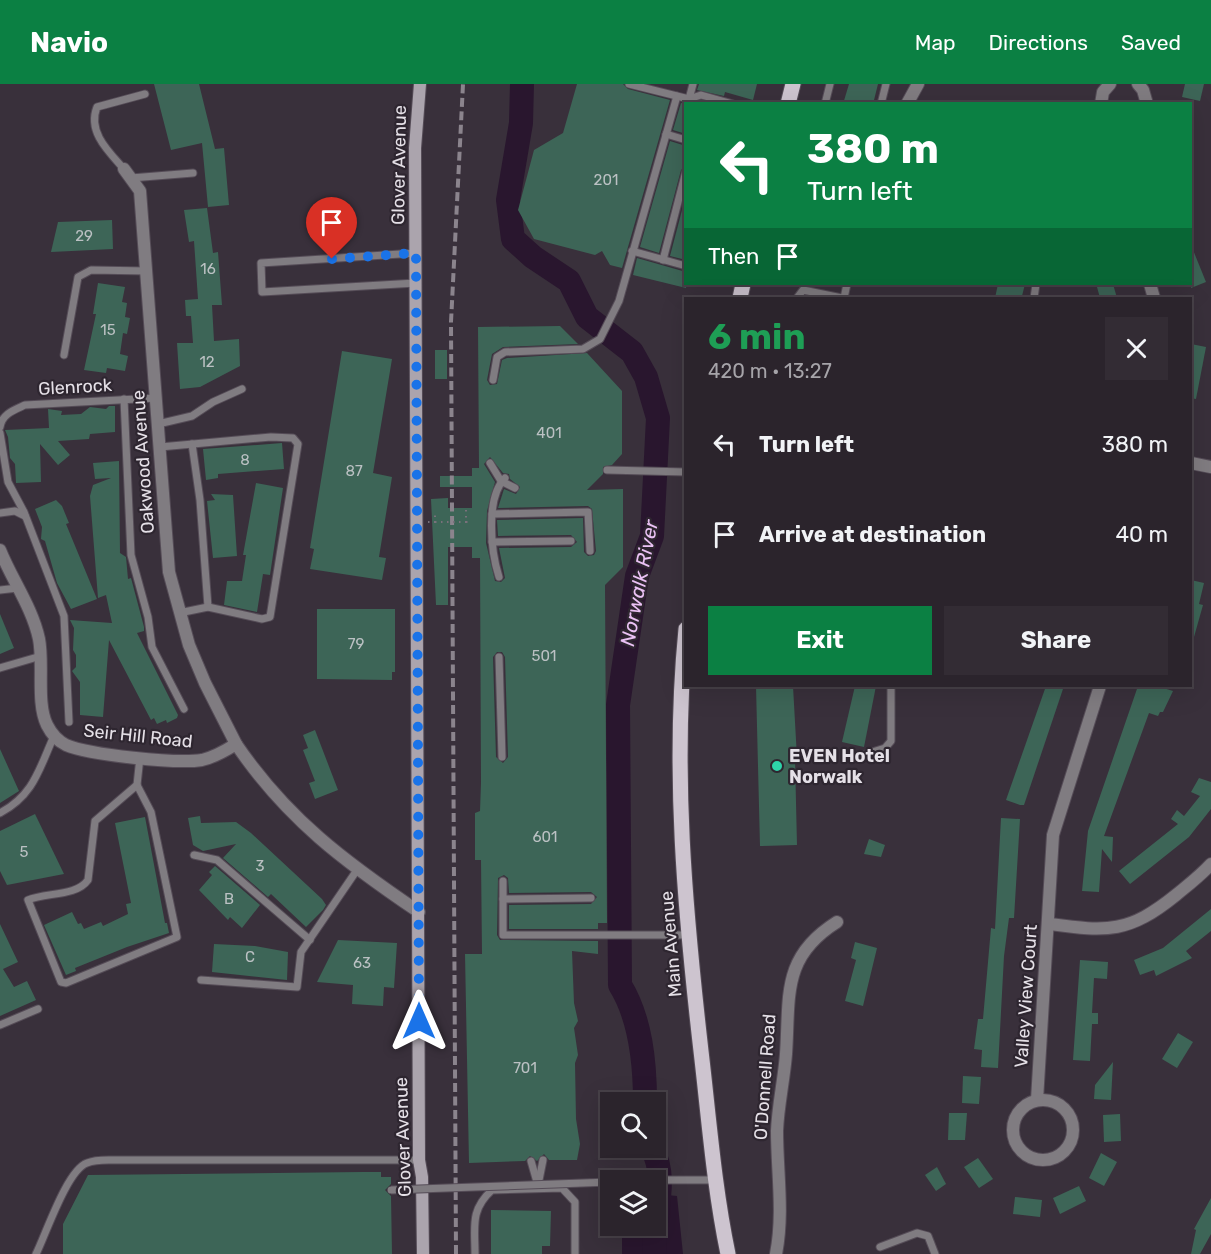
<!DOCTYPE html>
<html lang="en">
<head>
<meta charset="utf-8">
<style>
	:root { --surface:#2b242c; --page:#332c34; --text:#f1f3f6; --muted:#a6a4a9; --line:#474148; --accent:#0b8043 }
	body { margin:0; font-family:Rubik,sans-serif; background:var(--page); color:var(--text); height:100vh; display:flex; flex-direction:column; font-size:22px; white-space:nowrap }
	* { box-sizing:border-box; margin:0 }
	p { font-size:20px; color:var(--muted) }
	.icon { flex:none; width:33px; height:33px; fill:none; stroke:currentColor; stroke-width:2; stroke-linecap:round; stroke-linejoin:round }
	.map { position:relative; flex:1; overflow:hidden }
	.drawer { position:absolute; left:684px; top:213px; width:508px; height:390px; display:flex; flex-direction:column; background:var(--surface); border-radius:0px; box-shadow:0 6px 24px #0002,0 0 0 2px var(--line) }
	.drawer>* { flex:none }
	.guide { position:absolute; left:684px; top:18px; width:508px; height:183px; border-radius:0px; box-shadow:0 6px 24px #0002,0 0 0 2px var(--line); background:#0b8043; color:#fff; overflow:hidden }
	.buttons { position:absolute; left:600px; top:1008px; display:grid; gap:12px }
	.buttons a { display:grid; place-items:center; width:66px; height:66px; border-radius:0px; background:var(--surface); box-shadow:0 6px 24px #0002,0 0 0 2px var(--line); font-size:30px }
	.pin { position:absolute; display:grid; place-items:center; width:51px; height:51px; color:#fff; margin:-62px -26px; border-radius:50% 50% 50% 0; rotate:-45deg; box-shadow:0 0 6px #0007 }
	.pin .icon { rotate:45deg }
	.me { position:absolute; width:66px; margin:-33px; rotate:0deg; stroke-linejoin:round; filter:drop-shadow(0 0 4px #0008) }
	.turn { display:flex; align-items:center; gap:21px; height:126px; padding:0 24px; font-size:27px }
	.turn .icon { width:78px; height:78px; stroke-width:2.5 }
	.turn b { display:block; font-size:42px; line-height:51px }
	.then { display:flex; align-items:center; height:57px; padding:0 24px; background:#0003; gap:12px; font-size:22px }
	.round { display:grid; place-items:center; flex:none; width:63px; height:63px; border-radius:0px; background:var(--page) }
	.headline { display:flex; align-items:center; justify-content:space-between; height:102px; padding:0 24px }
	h1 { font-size:36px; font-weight:700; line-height:45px; color:#1e9e55 }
	.button { display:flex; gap:12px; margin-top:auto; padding:12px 24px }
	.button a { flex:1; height:69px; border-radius:0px; background:var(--accent); color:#fff; font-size:24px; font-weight:700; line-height:69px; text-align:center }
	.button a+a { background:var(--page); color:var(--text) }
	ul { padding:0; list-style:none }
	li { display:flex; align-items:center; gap:18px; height:90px; padding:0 24px }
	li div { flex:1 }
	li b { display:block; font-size:22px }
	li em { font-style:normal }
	header { display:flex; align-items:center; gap:36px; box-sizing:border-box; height:84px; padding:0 30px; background:var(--accent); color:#fff }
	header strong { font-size:28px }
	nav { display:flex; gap:33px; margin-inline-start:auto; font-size:21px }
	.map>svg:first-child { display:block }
	.water { fill:#29162e }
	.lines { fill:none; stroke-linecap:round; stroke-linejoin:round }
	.river { stroke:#29162e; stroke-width:24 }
	.building { fill:#3d6557; fill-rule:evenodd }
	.lane-casing { stroke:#554c57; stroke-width:9 }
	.street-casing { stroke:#554c57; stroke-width:14 }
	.secondary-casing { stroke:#554c57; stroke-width:14 }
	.primary-casing { stroke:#554c57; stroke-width:17 }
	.path { stroke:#79717b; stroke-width:2; stroke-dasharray:1.5 4.5; stroke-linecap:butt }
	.lane { stroke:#807c81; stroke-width:7 }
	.street { stroke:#807c81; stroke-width:12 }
	.secondary { stroke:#aba4ad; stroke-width:12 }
	.primary { stroke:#cdc4cf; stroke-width:15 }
	.rail { stroke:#8b848d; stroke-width:4; stroke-dasharray:9 4.5; stroke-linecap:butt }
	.lane-bridge-casing { stroke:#554c57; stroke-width:9; stroke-linecap:butt }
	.path-bridge { stroke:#79717b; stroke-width:2; stroke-dasharray:1.5 4.5; stroke-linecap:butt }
	.lane-bridge { stroke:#807c81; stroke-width:7 }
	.route { stroke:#1a73e8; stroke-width:10; stroke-dasharray:0 18 }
	.poi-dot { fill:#2ed4aa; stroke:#2e2630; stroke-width:2 }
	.labels { text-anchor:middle; stroke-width:4.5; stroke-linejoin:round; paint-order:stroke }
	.number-label { font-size:15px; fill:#bbc1c3 }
	.street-label { font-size:18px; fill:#e5e0e7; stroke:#2e2630 }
	.poi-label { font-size:18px; font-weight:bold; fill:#e5e0e7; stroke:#2e2630; text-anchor:start }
	.water-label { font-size:20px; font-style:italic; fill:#ebc2f5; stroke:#2e2630 }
</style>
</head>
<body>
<header>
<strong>Navio</strong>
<nav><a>Map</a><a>Directions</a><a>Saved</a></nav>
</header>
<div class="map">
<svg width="1211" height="1170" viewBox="0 0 1211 1170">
	<rect width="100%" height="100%" fill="#39303b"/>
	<path class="water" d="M656,1110L677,1112L683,1170H622V1142H636L638,1150L642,1152L647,1142H656Z"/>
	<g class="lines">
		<g class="river">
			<path d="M522,0L521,39L508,116L513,155L533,173L569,197L587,233L632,268L646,293L658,334L652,452L637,492L618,621L620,901C641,935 645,979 645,1018"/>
			<path d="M652,1064C670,1098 651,1135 655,1170"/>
		</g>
	</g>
	<g class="building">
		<path d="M154,0H199L215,65L224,64L229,121L208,123L202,59L171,66Z"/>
		<path d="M577,0H623L628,5L670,16L622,184L610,181L602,167L595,171L534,155L518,126L534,66L563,49Z"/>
		<path d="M699,0H757L753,16L725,8L724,12L697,6Z"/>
		<path d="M849,0H878L873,20H843Z"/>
		<path d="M1185,0H1204L1200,17L1182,13Z"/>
		<path d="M681,19L686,20V50L673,46Z"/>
		<path d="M670,57L686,62V81L681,86L659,169L640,163Z"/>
		<path d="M686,111V176L670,172Z"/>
		<path d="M207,124L213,169L218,168L222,221H212L214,257L239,255L240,282L200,303L180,305L177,259H193L191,232H186L185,216L198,215L194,157L189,158L184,126Z"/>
		<path d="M112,136L113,165L51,168L58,138Z"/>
		<path d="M1191,161L1206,198L1191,204Z"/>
		<path d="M637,174L686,188V204L633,191Z"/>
		<path d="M98,199L125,203L122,218L127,219L125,233L130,234L127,250L123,249L120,270L128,272L125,287L107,284L106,289L84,286L96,230H93Z"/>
		<path d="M998,200H1025L1022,212L995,214Z"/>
		<path d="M1113,200L1117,214H1100L1097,203Z"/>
		<path d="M560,242L578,260L503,263L492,270L487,296L490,301L497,300L502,276L507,274L587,269L622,307V370L612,381L603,383V390L587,406L623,405V483L605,501L607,839H598V845H509V821L591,820L597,813L591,808L509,809L508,794L504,791L498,794L497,851L500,856L598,857V870L572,867L574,919L578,937L574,944L578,971L575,979L576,1035L580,1060L577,1076H549L544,1070L537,1077L530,1072L525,1077L469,1079L465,870H482L481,776H475V729L480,727L481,699L480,474H472V463H448V521H436L431,415L448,414V424H472V403H440V392H472V384H479L478,243ZM490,373L503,389L509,390L510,395L520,403L516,410L504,405L498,424L588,422L592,425L596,467L594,471L588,472L584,468L583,434L497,436L498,452L571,451L577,458L571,463L499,464L505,494L501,498L495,497L486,459L487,427L495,398L484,380ZM497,568H502L505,573L508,673L503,679L496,673L493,573Z"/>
		<path d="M1191,260L1206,263L1196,315L1191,314Z"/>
		<rect x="435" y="266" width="12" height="29"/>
		<path d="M342,267L392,275L373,389L392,393L379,473L386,474L382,496L310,485L314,465L310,464Z"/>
		<path d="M109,322H115V348L90,350L89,355L58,357L70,371L58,381L40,360L41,398L16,399L15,380L10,374L8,353L5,346L49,344L48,325L62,327L61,331L81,330L90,323L106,325Z"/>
		<path d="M282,359L284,385L218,390V394L206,396L203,365Z"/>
		<path d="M119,377L120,469L126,473L128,495L131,494L144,543V547L137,549L178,631L177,634L167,639L166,636L157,640L154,634L151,636L109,556L103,633L80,631V598L72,587L76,583V571L73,566L74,544L70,536L112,539L106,511L98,514L90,412L93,401L111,394L95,395L93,379Z"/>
		<path d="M256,399L283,404L270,491L263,490L257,528L224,521L227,497H242L246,471H243Z"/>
		<path d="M211,410L233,411L237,472L213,474L207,417L215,416Z"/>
		<path d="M56,416L62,422L69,439L66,440L97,515L71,525L57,499L45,457L41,455L42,443L35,425Z"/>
		<path d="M1191,496L1204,499L1199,520L1203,521L1194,553L1191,552Z"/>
		<path d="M317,525H395V588H392V596L317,595Z"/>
		<path d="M0,530L14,564L0,570Z"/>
		<path d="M756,602H793L797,674L795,675L797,761L760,762Z"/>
		<path d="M855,602H876L864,663L842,658Z"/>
		<path d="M1046,602H1064L1024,721H1020L1006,716Z"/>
		<path d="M1138,602H1157L1173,607L1163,628H1160L1158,632L1149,629L1104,752L1113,753L1112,778L1102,765L1099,808L1082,807L1088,747Z"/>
		<path d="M315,646L338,706L315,715L309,699L315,697L303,666L308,664L303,651Z"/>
		<path d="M0,665L19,707L0,719Z"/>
		<path d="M1199,694L1211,698V725L1189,753L1130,800L1119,787L1178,740L1171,735L1177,726L1184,732L1200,712L1191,708Z"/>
		<path d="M35,730L64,790L7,801L0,787V747Z"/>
		<path d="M200,732L201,739L236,738L251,749L322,815L326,821L323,826L306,843L271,810L268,813L223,774L236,760L203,767L193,761L188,734Z"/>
		<path d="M145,733L165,839H167L169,849L127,863L75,884L76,887L66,891L44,841L72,828L78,840L81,839L84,845L101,838L103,842L128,830L126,820L131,819L115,739Z"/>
		<path d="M1001,734L1020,735L1014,834H1009L1004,872L998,984L981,983L982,966L974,965L978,935H983L991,844L995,845Z"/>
		<path d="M869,755L885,761L881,773L864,770Z"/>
		<path d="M215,782L260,821L242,844L230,833L228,836L199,806L212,791L209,788Z"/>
		<path d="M1211,825V847L1186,867L1192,874L1156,892L1154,886L1140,891L1134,876L1163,864Z"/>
		<path d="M0,840L18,878L3,885L14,903L27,897L36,916L0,932Z"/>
		<path d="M338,856L397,859L394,904L384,903L383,922L352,920L353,901L317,898Z"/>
		<path d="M855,858L877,864L863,922L845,917L856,876L851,874Z"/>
		<path d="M214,860L255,862L288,868L287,896L212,888Z"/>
		<path d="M1080,876L1108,878L1107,895L1094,894L1092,929H1098V940H1092L1090,977L1073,976Z"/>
		<path d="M1178,949L1193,958L1177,984L1162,975Z"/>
		<path d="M1113,978L1111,1016L1094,1015L1095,1001Z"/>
		<path d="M963,992L981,993L979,1020L962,1019Z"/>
		<path d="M949,1029H967L965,1056H948Z"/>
		<path d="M1120,1030L1121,1057L1104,1058L1103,1031Z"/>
		<path d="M1101,1069L1117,1078L1104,1102L1089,1094Z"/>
		<path d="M978,1074L993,1095L979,1104L964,1083Z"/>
		<path d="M937,1083L946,1100L936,1107L925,1091Z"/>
		<path d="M362,1088H381V1093H391V1100L385,1106L391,1112L392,1170H63V1140L88,1091Z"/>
		<path d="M1079,1102L1086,1117L1060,1130L1053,1114Z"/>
		<path d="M1015,1113L1042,1116L1040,1133L1013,1130Z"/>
		<path d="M1211,1114V1150L1200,1170H1191L1196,1146L1194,1145Z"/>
		<path d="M491,1126L551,1127L550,1162H542V1170H491Z"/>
	</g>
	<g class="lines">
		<g class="lane-casing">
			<g id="lane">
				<path d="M629,0L689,15L701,11L733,20"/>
				<path d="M689,15L693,0"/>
				<path d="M825,20L830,0"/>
				<path d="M881,20L886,0"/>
				<path d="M666,50L686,56"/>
				<path d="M124,85C109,68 87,48 97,23L145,10"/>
				<path d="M131,94L193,89"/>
				<path d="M632,167L686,182"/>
				<path d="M416,169L261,179L262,208L416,199"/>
				<path d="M663,176L686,87"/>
				<path d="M797,214L803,206L842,214"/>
				<path d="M844,214L847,200"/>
				<path d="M1034,214L1036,200"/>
				<path d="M64,271L78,193L91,186L147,187"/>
				<path d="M493,296L497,273L505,268L583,265L600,255L619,217L677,12"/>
				<path d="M124,315L131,471L148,533L152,563L184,625"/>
				<path d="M158,340L192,332L213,318L242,305"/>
				<path d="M0,343C2,330 14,326 25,321L156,314"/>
				<path d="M0,349L8,398L24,428L64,532L69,638"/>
				<path d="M192,360L200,416L208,523"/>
				<path d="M160,363L271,353L293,354L298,360L270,533L262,535L208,523L179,529"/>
				<path d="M490,379L501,397L515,404"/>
				<path d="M607,386L686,388"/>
				<path d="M0,429L15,427L25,432"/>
				<path d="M492,430L588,428L590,467"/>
				<path d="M492,458L571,457"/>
				<path d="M499,493C491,468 485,414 505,394"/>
				<path d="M0,506L18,504"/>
				<path d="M499,573L502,673"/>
				<path d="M0,584L41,572"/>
				<path d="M863,671L885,664L891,657V602"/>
				<path d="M137,701L151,728L177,853L66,899L61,898L28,816C45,808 76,813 88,796L95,737Z"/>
				<path d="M137,701L140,673"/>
				<path d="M0,729C34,711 39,685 54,652"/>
				<path d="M194,771L217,776L310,856"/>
				<path d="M591,814L503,815V851H689"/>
				<path d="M503,815V797"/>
				<path d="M201,896L297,903L301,868L357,786"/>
				<path d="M0,941L38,925"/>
				<path d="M531,1077L537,1098"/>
				<path d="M649,1096H714"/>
				<path d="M538,1101L543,1076"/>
				<path d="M880,1163L917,1149L928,1152L935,1170"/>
				<path d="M36,1170C46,1150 67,1086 87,1079C96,1075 106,1076 116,1076H419"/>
				<path d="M475,1170C475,1142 470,1126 492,1106L562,1104L575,1118V1170"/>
			</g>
		</g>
		<g class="street-casing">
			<g id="street">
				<path d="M1138,0L1143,6L1147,20"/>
				<path d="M907,20L918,0"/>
				<path d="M1101,20L1103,8L1110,0"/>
				<path d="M124,85L140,107L169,488L189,561L205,599L236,660"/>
				<path d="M1150,200L1154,214"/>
				<path d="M1191,379L1211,383"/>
				<path d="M0,466C12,496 32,523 39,555C44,580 36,619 47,641C51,649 58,657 66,661C90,671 176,680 202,676C215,673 225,667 236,660C287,735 345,778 419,828"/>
				<path d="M1050,840C1108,848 1129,849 1176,811C1188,801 1200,792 1211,780"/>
				<circle cx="1043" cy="1046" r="30"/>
				<path d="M1037,1016L1053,751L1100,602"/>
				<path d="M776,1170C784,1129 777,1088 777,1047C778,1021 784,996 786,970C790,912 781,873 837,838"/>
			</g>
		</g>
		<g class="secondary-casing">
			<path id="secondary" d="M420,0L415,64L419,1076L422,1093L423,1170"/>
		</g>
		<g class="primary-casing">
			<g id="primary">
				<path d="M788,20L793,0"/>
				<path d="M740,214L743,200"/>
				<path d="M686,545C672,686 685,827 701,967C709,1035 714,1103 728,1170"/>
			</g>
		</g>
		<g class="path">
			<path d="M466,426V438H472"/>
			<path d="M428,438H435V427"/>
		</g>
		<use href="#lane" class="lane"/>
		<use href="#street" class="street"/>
		<use href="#secondary" class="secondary"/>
		<use href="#primary" class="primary"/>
		<path class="rail" d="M456,1170L451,238L463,0"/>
		<g class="lane-bridge-casing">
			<path id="lane-bridge" d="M391,1106L610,1098"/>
		</g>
		<path class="path-bridge" d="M435,438H466"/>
		<use href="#lane-bridge" class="lane-bridge"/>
	</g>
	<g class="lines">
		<path class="route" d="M332,175L416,169L419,937"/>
	</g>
	<circle class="poi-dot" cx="777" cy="682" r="6"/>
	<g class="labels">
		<g class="number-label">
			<text x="606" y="101">201</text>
			<text x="84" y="157">29</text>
			<text x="208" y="190">16</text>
			<text x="108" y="251">15</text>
			<text x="207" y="283">12</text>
			<text x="549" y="354">401</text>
			<text x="245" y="381">8</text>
			<text x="354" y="392">87</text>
			<text x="356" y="565">79</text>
			<text x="544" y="577">501</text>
			<text x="545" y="758">601</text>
			<text x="24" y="773">5</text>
			<text x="260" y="787">3</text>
			<text x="229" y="820">B</text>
			<text x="250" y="878">C</text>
			<text x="362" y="884">63</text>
			<text x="525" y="989">701</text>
		</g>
		<g class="street-label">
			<text transform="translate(399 81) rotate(-89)" y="6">Glover Avenue</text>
			<text transform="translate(75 303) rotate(-3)" y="6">Glenrock</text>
			<text transform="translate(143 378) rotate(-94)" y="6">Oakwood Avenue</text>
			<text transform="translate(138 652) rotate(6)" y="6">Seir Hill Road</text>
			<text transform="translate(671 860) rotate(-95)" y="6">Main Avenue</text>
			<text transform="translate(1026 912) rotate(-86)" y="6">Valley View Court</text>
			<text transform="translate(765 993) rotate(-86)" y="6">O'Donnell Road</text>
			<text transform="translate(403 1053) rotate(-92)" y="6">Glover Avenue</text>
		</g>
		<g class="poi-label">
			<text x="789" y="678">EVEN Hotel<tspan x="789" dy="21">Norwalk</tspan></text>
		</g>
		<g class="water-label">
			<text transform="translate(639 499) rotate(-79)" y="7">Norwalk River</text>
		</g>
	</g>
</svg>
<div class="buttons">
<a><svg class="icon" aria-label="search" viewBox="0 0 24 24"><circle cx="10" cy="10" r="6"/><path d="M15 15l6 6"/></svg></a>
<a><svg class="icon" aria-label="layers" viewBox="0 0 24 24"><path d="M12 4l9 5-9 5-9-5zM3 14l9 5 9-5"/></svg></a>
</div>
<div class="pin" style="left:332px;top:175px;background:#d93025"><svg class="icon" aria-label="arrive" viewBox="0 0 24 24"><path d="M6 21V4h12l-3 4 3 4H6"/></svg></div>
<svg class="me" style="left:419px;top:937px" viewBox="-20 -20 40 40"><path d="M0-17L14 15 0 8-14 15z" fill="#1a73e8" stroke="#fff" stroke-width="4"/></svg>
<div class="guide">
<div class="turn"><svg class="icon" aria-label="left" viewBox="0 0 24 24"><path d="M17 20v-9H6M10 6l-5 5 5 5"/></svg><div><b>380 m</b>Turn left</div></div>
<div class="then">Then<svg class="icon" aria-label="arrive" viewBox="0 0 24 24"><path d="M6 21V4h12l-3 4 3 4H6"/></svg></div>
</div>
<section class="drawer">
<div class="headline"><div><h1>6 min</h1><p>420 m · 13:27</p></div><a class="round"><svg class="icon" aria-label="close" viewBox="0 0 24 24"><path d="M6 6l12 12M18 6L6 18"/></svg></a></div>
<ul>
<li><svg class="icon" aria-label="left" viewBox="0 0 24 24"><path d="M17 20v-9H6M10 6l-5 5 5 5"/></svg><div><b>Turn left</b></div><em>380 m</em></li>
<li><svg class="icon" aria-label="arrive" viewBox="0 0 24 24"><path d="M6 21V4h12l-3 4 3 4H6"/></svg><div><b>Arrive at destination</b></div><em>40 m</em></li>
</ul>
<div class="button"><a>Exit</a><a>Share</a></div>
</section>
</div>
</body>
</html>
